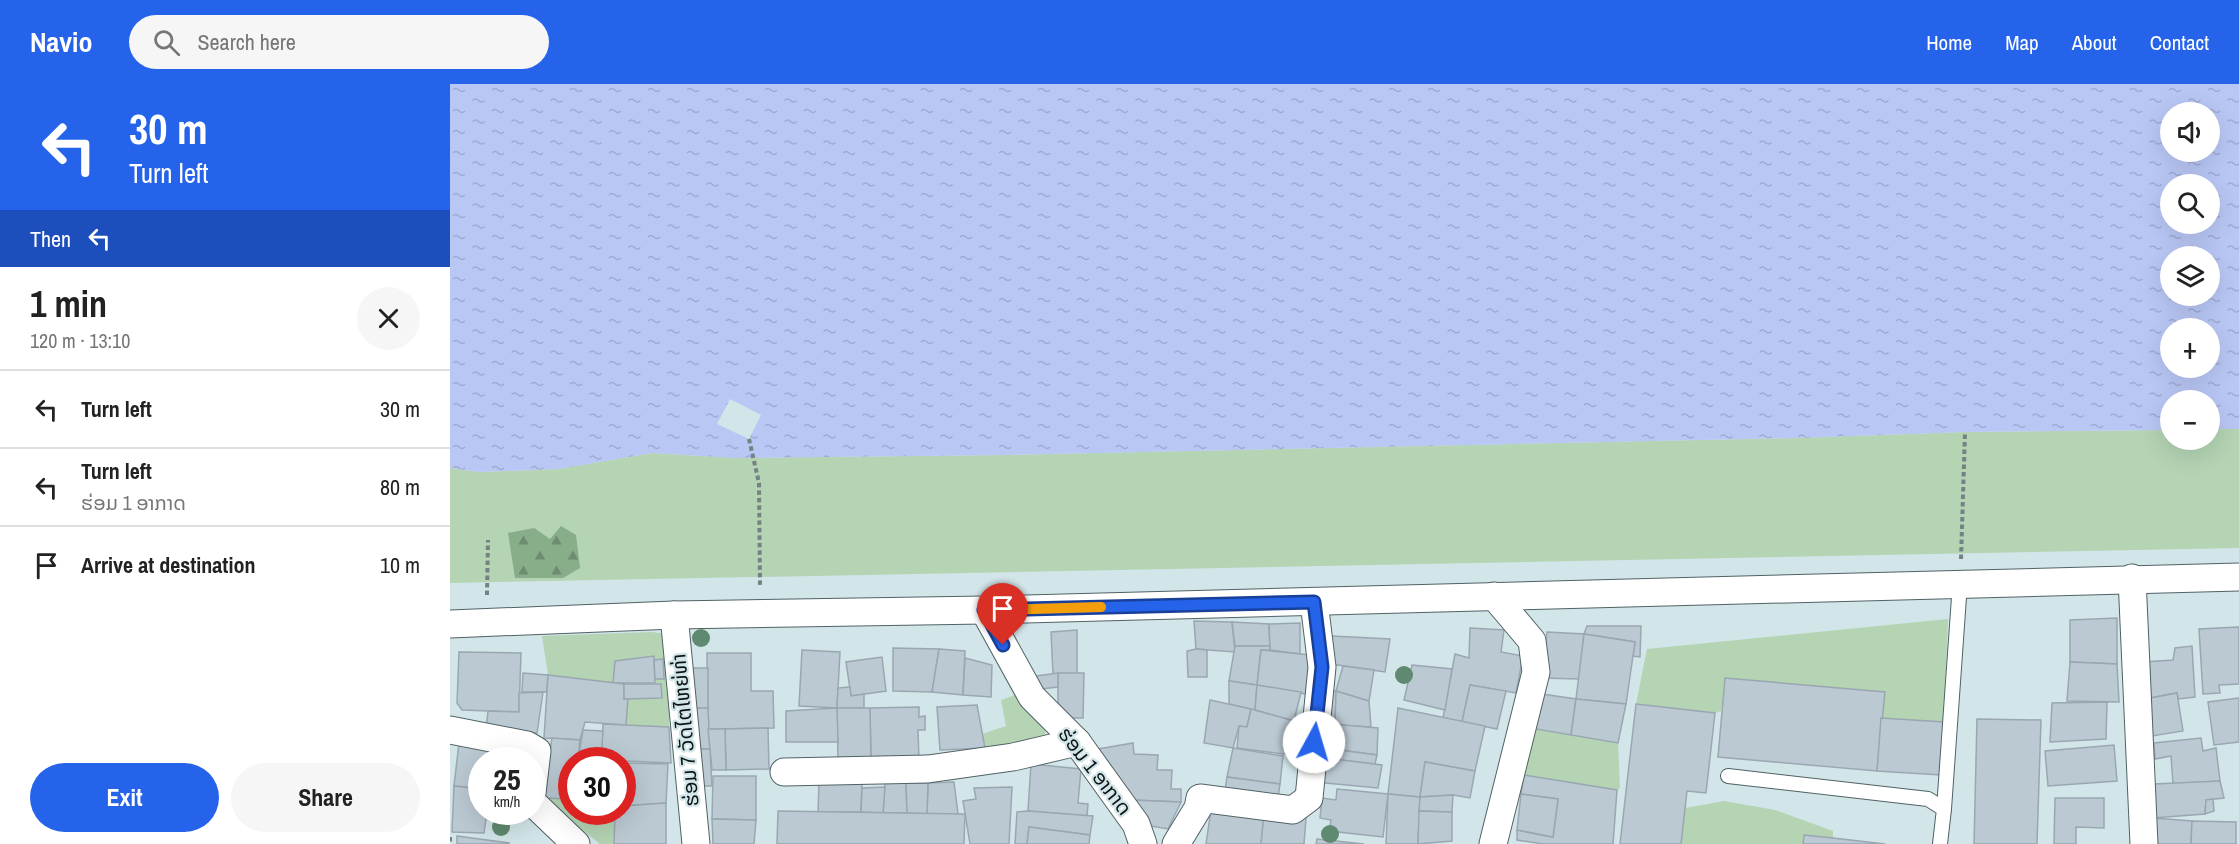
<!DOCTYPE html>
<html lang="en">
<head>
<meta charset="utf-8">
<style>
	:root { --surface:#fff; --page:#f6f6f6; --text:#222; --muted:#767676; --line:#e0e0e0; --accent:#2563eb }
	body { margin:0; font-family:"Archivo Narrow","Noto Sans Lao",sans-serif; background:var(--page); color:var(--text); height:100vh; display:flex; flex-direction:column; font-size:22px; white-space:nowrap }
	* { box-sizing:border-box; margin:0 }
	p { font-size:20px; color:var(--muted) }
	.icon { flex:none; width:33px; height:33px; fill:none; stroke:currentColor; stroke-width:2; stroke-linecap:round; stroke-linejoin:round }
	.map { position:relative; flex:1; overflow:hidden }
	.drawer { display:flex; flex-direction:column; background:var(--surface); width:450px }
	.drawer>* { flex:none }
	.top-card { background:#2563eb; color:#fff; overflow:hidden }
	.tools { position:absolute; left:1710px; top:18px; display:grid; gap:12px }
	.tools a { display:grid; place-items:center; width:60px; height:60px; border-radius:50%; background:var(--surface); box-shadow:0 6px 24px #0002; font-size:30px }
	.speed { position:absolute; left:18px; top:663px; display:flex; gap:12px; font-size:30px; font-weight:700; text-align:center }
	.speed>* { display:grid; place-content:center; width:78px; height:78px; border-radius:50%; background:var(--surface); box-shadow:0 6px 24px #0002; line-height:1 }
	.speed small { font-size:15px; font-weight:400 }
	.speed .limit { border:9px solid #d22; background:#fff; color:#111 }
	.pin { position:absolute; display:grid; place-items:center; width:51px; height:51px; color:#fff; margin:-62px -26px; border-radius:50% 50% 50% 0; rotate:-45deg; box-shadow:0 0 6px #0007 }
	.pin .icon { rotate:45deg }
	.me { position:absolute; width:66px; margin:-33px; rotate:6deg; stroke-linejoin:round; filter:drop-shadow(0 0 4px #0008) }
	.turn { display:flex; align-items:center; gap:21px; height:126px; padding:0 30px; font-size:27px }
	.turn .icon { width:78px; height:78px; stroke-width:2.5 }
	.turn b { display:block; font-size:42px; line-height:51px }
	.then { display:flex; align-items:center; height:57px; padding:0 30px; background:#0003; gap:12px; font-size:22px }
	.round { display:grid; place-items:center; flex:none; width:63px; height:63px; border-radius:32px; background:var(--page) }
	.head { display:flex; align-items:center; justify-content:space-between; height:102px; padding:0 30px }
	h1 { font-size:36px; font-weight:800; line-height:45px }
	.action { display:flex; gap:12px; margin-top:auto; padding:12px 30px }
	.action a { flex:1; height:69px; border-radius:36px; background:var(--accent); color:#fff; font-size:24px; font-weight:800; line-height:69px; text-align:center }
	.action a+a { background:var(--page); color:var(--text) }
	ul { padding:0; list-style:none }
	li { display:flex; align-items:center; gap:18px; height:78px; padding:0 30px; border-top:2px solid var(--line) }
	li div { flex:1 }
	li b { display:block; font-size:22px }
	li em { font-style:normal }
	header { display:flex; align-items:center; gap:36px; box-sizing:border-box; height:84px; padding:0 30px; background:var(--accent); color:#fff }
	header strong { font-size:28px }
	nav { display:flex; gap:33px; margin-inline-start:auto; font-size:21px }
	.search { width:420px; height:54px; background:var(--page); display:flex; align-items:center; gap:15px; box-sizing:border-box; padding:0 21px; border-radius:33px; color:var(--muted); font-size:22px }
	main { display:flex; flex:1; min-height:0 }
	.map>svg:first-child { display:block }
	.green { fill:#b4d4b4 }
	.forest { fill:url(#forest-firs) }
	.water { fill:url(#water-ripples); fill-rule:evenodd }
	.pier { fill:#d2e5e8 }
	.building { fill:#bbc9d3; stroke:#9aa7b1; stroke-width:1.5 }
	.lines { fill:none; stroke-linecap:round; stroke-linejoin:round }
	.service-casing { stroke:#516265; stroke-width:16 }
	.minor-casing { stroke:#516265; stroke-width:29 }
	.path { stroke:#748284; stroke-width:4; stroke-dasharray:4.5 3; stroke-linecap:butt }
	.service { stroke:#fff; stroke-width:14 }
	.minor { stroke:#fff; stroke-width:27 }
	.tree { fill:#5f8970 }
	.route-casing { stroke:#184099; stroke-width:15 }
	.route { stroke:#2563eb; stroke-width:10 }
	.slow { stroke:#f59e0b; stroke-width:10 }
	.labels { text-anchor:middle; stroke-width:4.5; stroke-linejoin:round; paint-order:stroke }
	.street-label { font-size:20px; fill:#0c1314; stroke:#d2e5e8 }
</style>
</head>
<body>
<header>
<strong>Navio</strong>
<div class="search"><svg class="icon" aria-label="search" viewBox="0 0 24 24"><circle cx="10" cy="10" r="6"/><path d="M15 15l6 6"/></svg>Search here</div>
<nav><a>Home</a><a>Map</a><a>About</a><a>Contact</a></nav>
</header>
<main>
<section class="drawer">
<div class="top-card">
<div class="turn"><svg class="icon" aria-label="left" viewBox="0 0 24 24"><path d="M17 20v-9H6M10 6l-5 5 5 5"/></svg><div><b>30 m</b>Turn left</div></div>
<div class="then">Then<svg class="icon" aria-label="left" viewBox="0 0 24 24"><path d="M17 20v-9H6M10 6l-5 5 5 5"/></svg></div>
</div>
<div class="head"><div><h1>1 min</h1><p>120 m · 13:10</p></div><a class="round"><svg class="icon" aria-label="close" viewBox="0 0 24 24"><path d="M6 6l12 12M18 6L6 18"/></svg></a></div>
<ul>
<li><svg class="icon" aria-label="left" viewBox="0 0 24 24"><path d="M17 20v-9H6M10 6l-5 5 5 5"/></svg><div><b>Turn left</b></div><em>30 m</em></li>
<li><svg class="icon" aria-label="left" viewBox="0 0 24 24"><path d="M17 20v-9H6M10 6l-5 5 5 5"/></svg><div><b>Turn left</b><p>ຮ່ອມ 1 ອາກາດ</p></div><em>80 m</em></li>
<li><svg class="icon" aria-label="arrive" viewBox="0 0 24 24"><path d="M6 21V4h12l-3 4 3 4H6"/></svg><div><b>Arrive at destination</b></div><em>10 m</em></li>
</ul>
<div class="action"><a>Exit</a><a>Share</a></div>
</section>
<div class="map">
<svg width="1789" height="760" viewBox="0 0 1789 760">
	<defs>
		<pattern id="forest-firs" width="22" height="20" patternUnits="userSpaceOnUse" patternTransform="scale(1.5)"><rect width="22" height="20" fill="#88ad89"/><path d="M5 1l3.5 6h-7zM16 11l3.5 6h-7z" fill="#6e8c6f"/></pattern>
		<pattern id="water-ripples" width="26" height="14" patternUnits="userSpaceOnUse" patternTransform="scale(1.5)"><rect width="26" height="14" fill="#b9c7f5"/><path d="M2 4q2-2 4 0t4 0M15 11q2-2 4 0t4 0" fill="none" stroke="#9eaad1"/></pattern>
	</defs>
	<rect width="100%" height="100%" fill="#d2e5e8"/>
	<g class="green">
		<path d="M1760,345H1789V464L0,499V384L29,388L108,385L202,369L286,374L555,371L1346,354L1515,348L1720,346V356H1760Z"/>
		<path d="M1498,535L1494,638L1431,634L1434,608L1275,594L1271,627L1265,629L1186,620L1197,565Z"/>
		<path d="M202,548L217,550L220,572L219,643L176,641L178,614L212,613L211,600L205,599V595H214L213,575L204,576L203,572L165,577L163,599L98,591L92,552Z"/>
		<path d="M568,610L597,636L594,657L535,664L532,650L556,642L551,616Z"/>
		<path d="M1080,644L1168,659L1170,704L1167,706L1074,691Z"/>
		<path d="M93,714L121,715L122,728H165L164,760H150Z"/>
		<path d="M1274,717L1325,726L1383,747V754L1355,751L1353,760H1231L1235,724Z"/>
	</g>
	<path class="forest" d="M111,442L126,451L130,484L113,494H65L58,449L84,444L100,455Z"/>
	<path class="water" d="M0,0H1789V345H1760V316H1720V346L1515,348L1346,354L555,371L286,374L202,369L108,385L29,388L0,384ZM1720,28H1760V68H1720ZM1720,100H1760V140H1720ZM1720,172H1760V212H1720ZM1720,244H1760V284H1720Z"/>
	<path class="pier" d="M280,315L311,331L299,355L267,340Z"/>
	<g class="building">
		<path d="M1667,534V580L1620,578V536Z"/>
		<path d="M744,537L782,538L785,568L746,565Z"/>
		<path d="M782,538L819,540L820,562H785Z"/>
		<path d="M850,539V570L820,566L819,540Z"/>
		<path d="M1137,542H1191L1190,573L1183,572L1185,558L1134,550Z"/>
		<path d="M1789,543V600L1769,601L1770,609L1753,610L1749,545Z"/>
		<path d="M1020,544L1054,546L1051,568L1073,572L1066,609L1020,601L1012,638L993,634L1005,570L1019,574Z"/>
		<path d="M627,546V590H603L601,548Z"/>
		<path d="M1097,548L1134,550L1129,595L1091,594Z"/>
		<path d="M1134,550L1185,558L1176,620L1126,615Z"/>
		<path d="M882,552L940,555L935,588L881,580Z"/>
		<path d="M785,562H820V566H811L807,601L779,597Z"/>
		<path d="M1742,562L1745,613L1728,615L1727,609L1695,615L1693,578L1723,576L1725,564Z"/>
		<path d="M443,564L489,565L482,608L443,607Z"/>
		<path d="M489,565L515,567L513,611L482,608Z"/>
		<path d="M746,565L757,566V593H738L737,567Z"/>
		<path d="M352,566L390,568L387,624L349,622Z"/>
		<path d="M811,566L861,571L856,610L807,601Z"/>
		<path d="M9,568L71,569L69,628L12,626L7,619Z"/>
		<path d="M257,569H301V607H323L324,644L258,645Z"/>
		<path d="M204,572L205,599H163L165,577Z"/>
		<path d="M432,573L436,607L401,612L396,578Z"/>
		<path d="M515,574L542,581L541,613L513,611Z"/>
		<path d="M213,575L214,595H205L204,576Z"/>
		<path d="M1620,578L1667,580L1669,618L1617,617Z"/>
		<path d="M962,581L1002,585L995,626L954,616Z"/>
		<path d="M893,582L924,586L919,617L886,607Z"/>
		<path d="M235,584H258V624H238Z"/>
		<path d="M73,589L98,591L97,608H72Z"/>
		<path d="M608,589H634L633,634H608Z"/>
		<path d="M608,589V603L582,606L579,593Z"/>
		<path d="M98,591L174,600V615L178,614L176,641L135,638L130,656L94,654Z"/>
		<path d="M1275,594L1435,608L1427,687L1268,673Z"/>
		<path d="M779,597L807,601L805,626L779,620Z"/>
		<path d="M174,600H211L212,614L174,615Z"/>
		<path d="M807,601L851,608L844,637L805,626Z"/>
		<path d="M1020,601L1056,607L1047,645L1012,638Z"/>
		<path d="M400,603L401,612L414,610V624H387L388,604Z"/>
		<path d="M875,607H886L885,641L871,639Z"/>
		<path d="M886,607L919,617L921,643L885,641Z"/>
		<path d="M93,608L87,649L36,645L38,627L69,628V609Z"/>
		<path d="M1085,609L1126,615L1121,651L1080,644Z"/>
		<path d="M1727,609L1733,647L1702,652L1695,615Z"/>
		<path d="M1789,614V658L1764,661L1758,618Z"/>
		<path d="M1126,615L1176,620L1168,659L1121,651Z"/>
		<path d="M760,616L801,625L797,643L789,642L783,664L754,659Z"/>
		<path d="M1657,618L1656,655L1600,658L1602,619Z"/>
		<path d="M1186,620L1265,629L1256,709L1237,707L1231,760H1170Z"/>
		<path d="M527,621L535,664L490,666L487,623Z"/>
		<path d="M469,623V633L475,632V646H468L469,676L421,677L420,624Z"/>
		<path d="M238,624H258L260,665H244Z"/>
		<path d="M387,624H420L421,677L388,678Z"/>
		<path d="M387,624L388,658H336V627Z"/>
		<path d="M948,624L1035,642L1025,687L975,678L970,713L938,710Z"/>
		<path d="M801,625L844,637L842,671L787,664L789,642L797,643Z"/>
		<path d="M1431,634L1494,638L1491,691L1427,687Z"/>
		<path d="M1527,635L1591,636L1587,760H1524Z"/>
		<path d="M871,639L928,644L927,671L874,664Z"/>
		<path d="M153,640L219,643L221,679L151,676Z"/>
		<path d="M318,644L319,685L276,686L275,645Z"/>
		<path d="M258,645H275L276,686H262Z"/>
		<path d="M133,646L153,647L151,676H128Z"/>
		<path d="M102,654L130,656L128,676H122V715L93,714Z"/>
		<path d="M1751,654L1753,667L1766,664L1770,697L1723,700L1721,672L1705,675L1704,659Z"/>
		<path d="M9,659L80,666L79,676H32V705L4,702Z"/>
		<path d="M683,659L684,670L708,671L707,686H722L721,705H731V718L681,716L642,666Z"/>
		<path d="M1664,661L1667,697L1598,702L1595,667Z"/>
		<path d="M783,664L833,672L830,700L777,693Z"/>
		<path d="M874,664L927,671L925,680L873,674Z"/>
		<path d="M244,665H260L262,702H248Z"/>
		<path d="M868,673L932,681L928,704L865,698Z"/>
		<path d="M975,678L1025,687L1020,714L1003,711L970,713Z"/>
		<path d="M172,679L218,680L216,719L172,722Z"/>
		<path d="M581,680L631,685L628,719L638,720L637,732L578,727Z"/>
		<path d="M1074,691L1167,706L1163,760H1093L1067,756V746L1103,753L1108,715L1071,710Z"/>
		<path d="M263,692H306V736L262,735Z"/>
		<path d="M777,693L830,700L827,721L774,713Z"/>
		<path d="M1770,697L1774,714L1756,716L1755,730L1703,734L1704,700Z"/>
		<path d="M504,698L508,730H477L478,699Z"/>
		<path d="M369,699H412L411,728H368Z"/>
		<path d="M435,699H456L457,729H433Z"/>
		<path d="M456,699H478L477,730L457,729Z"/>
		<path d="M4,702L32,705V728H37L34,749L2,748Z"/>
		<path d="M435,703L433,729L411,728L412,704Z"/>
		<path d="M562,703L559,760H520L513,717L526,715L524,704Z"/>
		<path d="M887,705L938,710L933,753L879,747L881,736L870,734L872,714L886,716Z"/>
		<path d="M938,710L970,713L968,760H936Z"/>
		<path d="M1071,710L1108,715L1103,753L1067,746Z"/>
		<path d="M1003,711L1002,728L969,727L970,713Z"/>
		<path d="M1605,714H1654V744L1626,743V760H1604Z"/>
		<path d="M1763,715L1764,727L1755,730L1756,716Z"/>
		<path d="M681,716L731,718L718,745L690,740Z"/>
		<path d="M216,719V760H164L165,728H172V722Z"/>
		<path d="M761,726L814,734L811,760H756Z"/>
		<path d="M328,727L515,730L514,760H327Z"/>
		<path d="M578,727L643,732L640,751L579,743L577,760H565L567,728Z"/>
		<path d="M969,727L1002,728V757L968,760Z"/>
		<path d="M814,730L856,734L854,760H811Z"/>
		<path d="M1703,734L1742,737L1741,760H1703Z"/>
		<path d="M262,735L306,736L304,760H263Z"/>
		<path d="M1742,737L1786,738V760H1741Z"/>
		<path d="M579,743L640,751L639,760H577Z"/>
		<path d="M1354,751L1383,754L1435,760H1353Z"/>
		<path d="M7,752L59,759V760H7Z"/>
		<path d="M867,755L914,760H866Z"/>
	</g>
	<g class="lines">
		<g class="service-casing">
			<g id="service">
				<path d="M1278,692L1478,715L1494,725L1490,760"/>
				<path d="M1494,725L1510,499"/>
			</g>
		</g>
		<g class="minor-casing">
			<g id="minor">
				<path d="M1682,494L1694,760"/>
				<path d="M534,526L582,613L627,658L686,740L693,760"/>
				<path d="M224,531L246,760"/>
				<path d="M0,540L224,531L534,526L1789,493"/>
				<path d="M0,646L77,661L87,667L82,709"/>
				<path d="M334,688L478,685L563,673L627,658"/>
				<path d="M82,718L126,760"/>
				<path d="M726,760L748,724L750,714L843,726L859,714L872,583L864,518"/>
				<path d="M1043,760L1086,588L1082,557L1044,512"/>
			</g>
		</g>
		<g class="path">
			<path d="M299,355L309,399L310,503"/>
			<path d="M1511,475L1515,348"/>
			<path d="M37,511L38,456"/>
			<path d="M0,753V760"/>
		</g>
		<use href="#service" class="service"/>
		<use href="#minor" class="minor"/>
	</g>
	<g class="tree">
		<circle cx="251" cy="554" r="9"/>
		<circle cx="954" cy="591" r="9"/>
		<circle cx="51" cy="743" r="9"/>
		<circle cx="880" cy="750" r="9"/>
	</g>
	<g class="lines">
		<g class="route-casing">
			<path id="route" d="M553,561L534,526L864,518L872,583L864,658"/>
		</g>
		<use href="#route" class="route"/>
		<path class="slow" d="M549,526L651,523"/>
	</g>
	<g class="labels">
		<g class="street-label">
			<text transform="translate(235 646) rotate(-95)" y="7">ຮ່ອມ 7 ວັດໄຕໄຫຍ່ທ່າ</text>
			<text transform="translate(645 687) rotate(52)" y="7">ຮ່ອມ 1 ອາກາດ</text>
		</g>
	</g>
</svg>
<div class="tools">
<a><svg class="icon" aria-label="sound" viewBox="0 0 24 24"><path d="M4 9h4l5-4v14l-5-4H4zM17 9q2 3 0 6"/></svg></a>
<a><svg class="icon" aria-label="search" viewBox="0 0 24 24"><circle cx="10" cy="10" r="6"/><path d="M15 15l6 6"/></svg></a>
<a><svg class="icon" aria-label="layers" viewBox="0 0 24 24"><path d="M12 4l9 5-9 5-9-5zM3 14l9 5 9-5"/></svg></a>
<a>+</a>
<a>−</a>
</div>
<div class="speed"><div>25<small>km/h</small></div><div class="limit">30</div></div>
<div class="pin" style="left:553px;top:561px;background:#d93025"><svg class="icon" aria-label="arrive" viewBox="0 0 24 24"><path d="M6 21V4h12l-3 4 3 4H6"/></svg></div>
<svg class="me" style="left:864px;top:658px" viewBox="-20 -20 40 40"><circle r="19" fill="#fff"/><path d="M0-13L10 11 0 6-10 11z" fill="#2563eb"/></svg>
</div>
</main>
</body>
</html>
